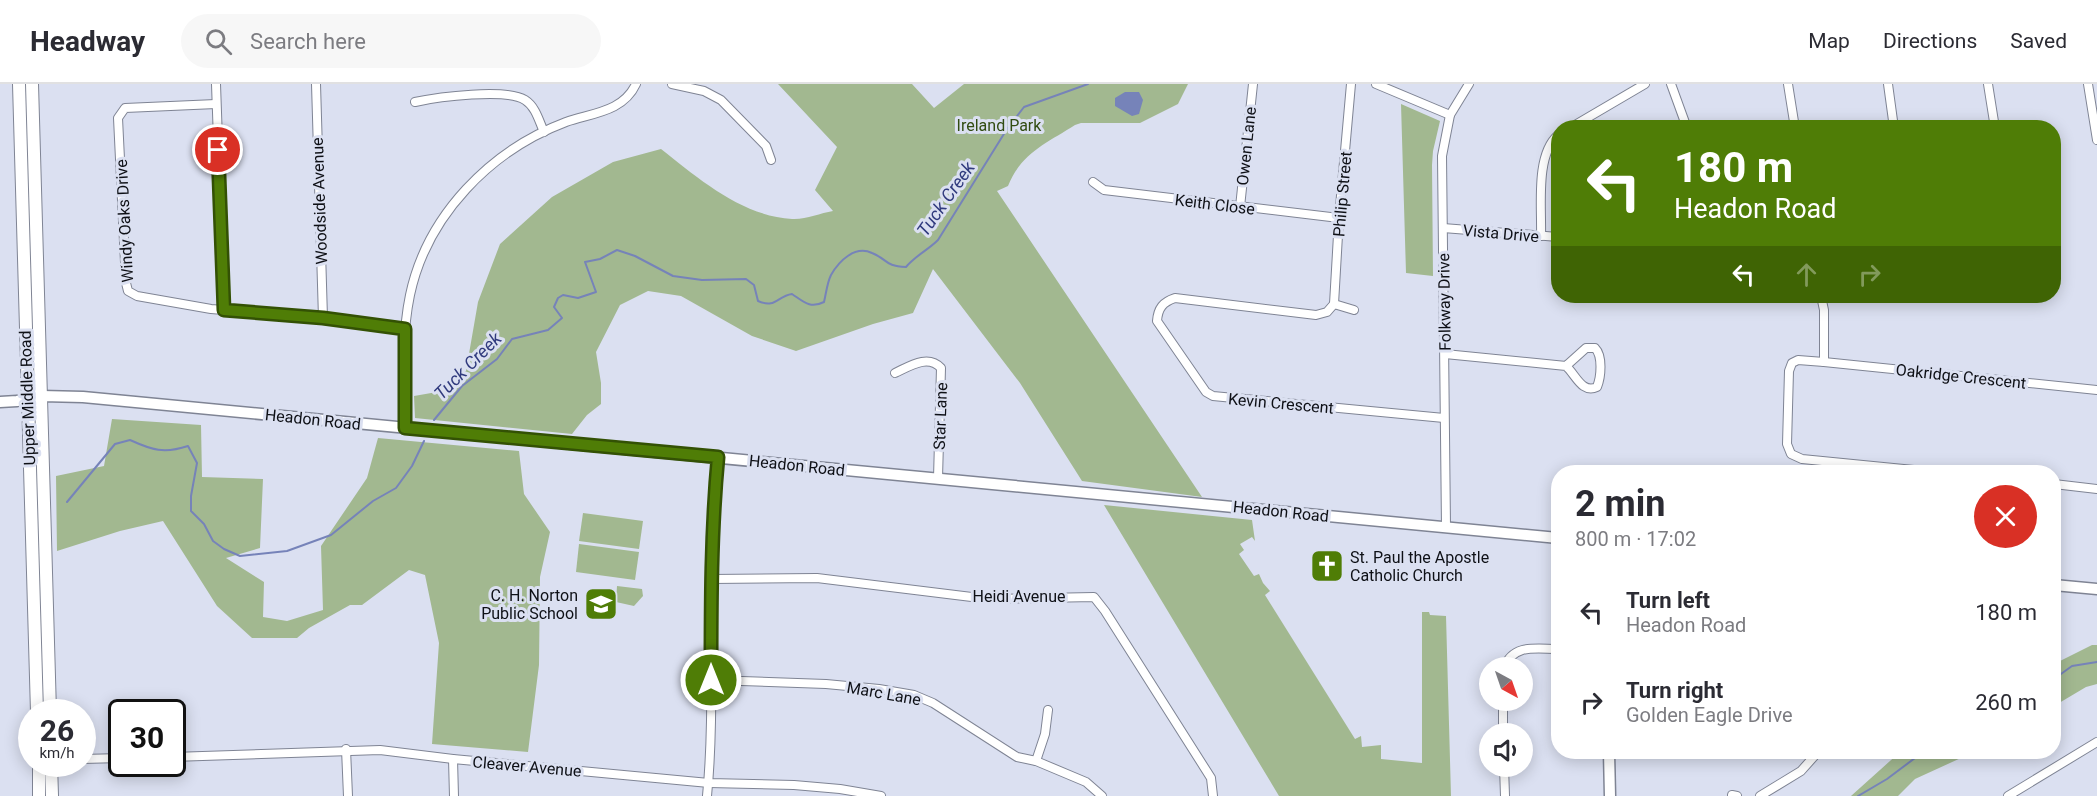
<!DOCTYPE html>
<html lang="en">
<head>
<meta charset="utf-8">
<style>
	:root { --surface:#fff; --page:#f7f7f7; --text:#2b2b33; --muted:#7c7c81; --line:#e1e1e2 }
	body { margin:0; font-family:Roboto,sans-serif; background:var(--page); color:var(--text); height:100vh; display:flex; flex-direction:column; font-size:22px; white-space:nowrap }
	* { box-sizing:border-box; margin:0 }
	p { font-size:20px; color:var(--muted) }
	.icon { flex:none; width:33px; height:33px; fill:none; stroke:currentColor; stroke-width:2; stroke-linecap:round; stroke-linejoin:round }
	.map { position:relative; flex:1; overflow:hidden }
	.side { position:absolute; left:1551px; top:381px; width:510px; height:294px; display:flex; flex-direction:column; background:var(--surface); border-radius:24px; box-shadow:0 3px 15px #0003 }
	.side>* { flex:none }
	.hud { position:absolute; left:1551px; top:36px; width:510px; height:183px; border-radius:24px; box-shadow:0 3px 15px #0003; background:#4f7d06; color:#fff; overflow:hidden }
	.needle { width:39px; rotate:140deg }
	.tools { position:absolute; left:1479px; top:573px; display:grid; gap:12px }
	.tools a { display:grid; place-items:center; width:54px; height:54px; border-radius:50%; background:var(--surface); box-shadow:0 3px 15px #0003; font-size:30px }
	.speed { position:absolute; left:18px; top:615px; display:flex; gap:12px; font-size:30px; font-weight:700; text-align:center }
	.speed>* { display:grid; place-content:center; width:78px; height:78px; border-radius:50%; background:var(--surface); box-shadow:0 3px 15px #0003; line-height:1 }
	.speed small { font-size:15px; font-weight:400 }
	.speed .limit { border:3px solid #111; border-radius:9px; background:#fff; color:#111 }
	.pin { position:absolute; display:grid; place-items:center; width:51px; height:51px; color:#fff; margin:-26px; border:3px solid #fff; border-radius:50%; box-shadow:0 2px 6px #0007 }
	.me { position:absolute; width:66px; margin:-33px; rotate:0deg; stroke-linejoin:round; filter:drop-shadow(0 0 4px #0008) }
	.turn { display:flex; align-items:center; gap:21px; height:126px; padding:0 24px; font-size:27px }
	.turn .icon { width:78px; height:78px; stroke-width:2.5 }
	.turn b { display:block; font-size:42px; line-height:51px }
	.lanes { display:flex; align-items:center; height:57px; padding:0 24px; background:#0003; justify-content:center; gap:30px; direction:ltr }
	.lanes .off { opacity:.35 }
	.round { display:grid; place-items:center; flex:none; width:63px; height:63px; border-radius:32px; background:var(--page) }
	.headline { display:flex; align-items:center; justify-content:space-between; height:102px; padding:0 24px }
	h1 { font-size:36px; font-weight:700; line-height:45px }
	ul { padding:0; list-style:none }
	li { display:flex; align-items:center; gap:18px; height:90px; padding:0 24px }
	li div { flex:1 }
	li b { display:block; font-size:22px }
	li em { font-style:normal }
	header { display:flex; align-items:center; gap:36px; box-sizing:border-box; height:84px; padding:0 30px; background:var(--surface); border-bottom:2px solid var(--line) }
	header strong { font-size:28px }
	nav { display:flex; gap:33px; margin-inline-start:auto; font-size:21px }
	.search { width:420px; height:54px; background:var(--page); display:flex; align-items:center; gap:15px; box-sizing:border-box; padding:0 21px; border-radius:33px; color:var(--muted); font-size:22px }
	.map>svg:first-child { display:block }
	.green { fill:#a2b890 }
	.water { fill:#7683b9 }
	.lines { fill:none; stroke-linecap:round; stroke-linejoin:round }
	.stream { stroke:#7683b9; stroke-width:2 }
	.minor-casing { stroke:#7f8494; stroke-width:10 }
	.tertiary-casing { stroke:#7f8494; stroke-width:13 }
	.secondary-casing { stroke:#7f8494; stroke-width:14 }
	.minor { stroke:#fff; stroke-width:8 }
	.tertiary { stroke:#fff; stroke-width:10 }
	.secondary { stroke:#fff; stroke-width:12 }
	.route-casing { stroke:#335104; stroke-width:15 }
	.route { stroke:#4f7d06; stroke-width:10 }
	.labels { text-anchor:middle; stroke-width:6; stroke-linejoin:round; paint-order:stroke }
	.park-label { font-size:16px; fill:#314c11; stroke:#dbe0f1 }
	.street-label { font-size:16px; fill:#0e1016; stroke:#dbe0f1 }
	.poi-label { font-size:16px; fill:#0e1016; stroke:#dbe0f1; text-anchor:start }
	.water-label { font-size:18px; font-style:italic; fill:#313b7e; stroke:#dbe0f1 }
</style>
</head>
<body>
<header>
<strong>Headway</strong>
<div class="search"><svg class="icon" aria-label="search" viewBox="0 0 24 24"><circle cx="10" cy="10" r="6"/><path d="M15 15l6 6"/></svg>Search here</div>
<nav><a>Map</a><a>Directions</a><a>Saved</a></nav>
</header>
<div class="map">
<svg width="2097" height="712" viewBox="0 0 2097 712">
	<rect width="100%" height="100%" fill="#dbe0f1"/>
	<g class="green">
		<path d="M778,0H912L934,24L964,0H1188L1178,20L1140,39H1081L1075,41C1047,59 1021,69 1008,102L997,107L1202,413L1082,397L1020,299L933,185L913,229L873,240L796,267L752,252L681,212L648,207L620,221L596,268L601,299V320L587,331L572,350L415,334L414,312L437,308L466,287L478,218L500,160L552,113L613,78L661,65C699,95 742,132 792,135C805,136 820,129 833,127L815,106L837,63Z"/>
		<path d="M1401,20L1440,37L1433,67L1432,81L1433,192L1406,189Z"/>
		<path d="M112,335L201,341L202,393L263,395L260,464L226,474L264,498L263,533L287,537L323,526L321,462L367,394L378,354L519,367L524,410L550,448L540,493L539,581L528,668L432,660L439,559L425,491L409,486L362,521H350L309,544L297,554H252L217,522L163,437L120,447L57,467L56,392L104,382Z"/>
		<path d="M1104,421L1252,436L1255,457L1252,453L1240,460L1244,466L1239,470L1254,492L1259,490L1263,499L1270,507L1265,511L1355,655L1361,652L1362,663L1381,661V675L1422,679V528H1429L1430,531L1446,532L1451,712H1279Z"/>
		<path d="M583,429L643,437L639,465L579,457Z"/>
		<path d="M579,460L639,468L635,496L576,488Z"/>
		<path d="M617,502L642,505L643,512L634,522L616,518Z"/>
		<path d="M2092,561H2097V600L2086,603L2054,622V580Z"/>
		<path d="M1900,668H1974L1915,695L1898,712H1851Z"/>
	</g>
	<path class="water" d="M1125,8H1139L1143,16L1139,30L1132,32L1115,22V14Z"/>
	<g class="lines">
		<g class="stream">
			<path d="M434,336L462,302L497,275L512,255L548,246L562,234L554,223L558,214L563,211L578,214L596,208L585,178L600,175L617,166L635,172L673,192L702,196L746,195L754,201L758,217C776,225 777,212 792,210C804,218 810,225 824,218C826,210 827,199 831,191C839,177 855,161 872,169C889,176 884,182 906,183C915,172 928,166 938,156L1007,45L1024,23L1088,0"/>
			<path d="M67,418L115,360L130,356C152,366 164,370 188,362L197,379L191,412V427L204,440L213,457L224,465L240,472L287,467L331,451L373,417L396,404L412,382L424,357"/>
			<path d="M2054,595L2072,582L2097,578"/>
			<path d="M1858,712L1887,695L1923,668"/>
		</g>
		<g class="minor-casing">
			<g id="minor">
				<path d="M216,0L224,226"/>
				<path d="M316,0L323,234"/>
				<path d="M672,0L704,7L721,16L766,62L771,76"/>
				<path d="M1376,0L1450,31"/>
				<path d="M1671,0L1687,44"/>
				<path d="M1788,0L1795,44"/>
				<path d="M1888,0L1894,44"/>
				<path d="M1988,0L1995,44"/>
				<path d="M2088,0L2097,56"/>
				<path d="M415,18C438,13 506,4 525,16C536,23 539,37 544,48"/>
				<path d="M216,20L125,24L118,34L126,199L128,207L137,212L211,225L323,234L405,245"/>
				<path d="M1570,44L1645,0"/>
				<path d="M1093,98L1104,106L1339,134"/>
				<path d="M1240,123L1253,0"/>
				<path d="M1443,144L1558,153"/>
				<path d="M1541,152C1542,123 1535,71 1558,51"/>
				<path d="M1821,212L1824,226V278"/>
				<path d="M1334,220L1327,228L1316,231L1175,214C1163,218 1158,224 1157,237L1206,308L1213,312L1444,334"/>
				<path d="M1334,220L1339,134L1351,0"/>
				<path d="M1334,220L1354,226"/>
				<path d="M1445,270L1566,282L1586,264H1595C1603,272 1601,293 1597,303C1582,310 1576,291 1566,282"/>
				<path d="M895,289C910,282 928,270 941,284L938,394"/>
				<path d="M405,344C404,300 401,254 410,211C427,131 491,66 566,38C592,29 623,28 636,0"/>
				<path d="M1934,388L1802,375L1791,370L1787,360L1789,287L1792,279L1798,276L1824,278L2097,306"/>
				<path d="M2054,400L2097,405"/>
				<path d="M1446,443L1442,72L1450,31L1469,0"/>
				<path d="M711,495L817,494L988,515L1094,513L1105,527L1211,694L1213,712"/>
				<path d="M1504,584C1513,559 1537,565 1558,565"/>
				<path d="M711,596L826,600L879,605L914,611L933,619L1017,673L1036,677L1086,698L1102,712"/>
				<path d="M1503,616V650"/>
				<path d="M346,665L348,712"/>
				<path d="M172,673L380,666L453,675L709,699L794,701L840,705L881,712"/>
				<path d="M82,675L122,674"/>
				<path d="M453,675L454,712"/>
				<path d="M1036,677L1045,650L1048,626"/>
				<path d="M1504,682L1505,712"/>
				<path d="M1732,711L1737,712"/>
				<path d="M707,712C714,641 710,568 711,497C711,455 714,414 718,373"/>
				<path d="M1760,712L1801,687L1818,668"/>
				<path d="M2008,712L2097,658"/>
			</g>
		</g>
		<g class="tertiary-casing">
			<g id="tertiary">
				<path d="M0,318L17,317L42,312L83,313L1558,454"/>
				<path d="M2054,501L2097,505"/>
				<path d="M1609,668L1610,712"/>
			</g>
		</g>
		<g class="secondary-casing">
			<g id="secondary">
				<path d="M19,0L37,628"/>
				<path d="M32,0L50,628"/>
				<path d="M39,680V712"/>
				<path d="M51,680L52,712"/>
			</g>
		</g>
		<use href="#minor" class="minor"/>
		<use href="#tertiary" class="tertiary"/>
		<use href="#secondary" class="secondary"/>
	</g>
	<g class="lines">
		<g class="route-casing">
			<path id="route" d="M218,66L224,226L323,234L405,245V344L718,373C711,447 711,521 711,596"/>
		</g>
		<use href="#route" class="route"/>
	</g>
	<defs>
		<g id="church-square" transform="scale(1.725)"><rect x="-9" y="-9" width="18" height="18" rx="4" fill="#4f7d06" stroke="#dbe0f1"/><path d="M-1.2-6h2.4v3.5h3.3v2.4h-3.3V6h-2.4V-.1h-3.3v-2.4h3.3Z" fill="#fff"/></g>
		<g id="school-square" transform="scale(1.725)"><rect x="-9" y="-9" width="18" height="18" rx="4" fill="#4f7d06" stroke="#dbe0f1"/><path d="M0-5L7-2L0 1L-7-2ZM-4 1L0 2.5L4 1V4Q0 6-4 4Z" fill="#fff"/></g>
	</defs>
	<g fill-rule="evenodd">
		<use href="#church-square" x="1327" y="482"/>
		<use href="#school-square" x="601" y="520"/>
	</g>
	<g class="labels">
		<g class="park-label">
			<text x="999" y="47">Ireland Park</text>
		</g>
		<g class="street-label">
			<text transform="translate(1246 62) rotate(-84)" y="6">Owen Lane</text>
			<text transform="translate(1342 110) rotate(-85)" y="6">Philip Street</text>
			<text transform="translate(319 117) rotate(-92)" y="6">Woodside Avenue</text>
			<text transform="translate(1215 120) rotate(7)" y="6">Keith Close</text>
			<text transform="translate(124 137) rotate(-93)" y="6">Windy Oaks Drive</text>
			<text transform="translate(1501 149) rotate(5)" y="6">Vista Drive</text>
			<text transform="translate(1444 218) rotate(-91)" y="6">Folkway Drive</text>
			<text transform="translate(1961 292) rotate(6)" y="6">Oakridge Crescent</text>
			<text transform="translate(27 314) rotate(-92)" y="6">Upper Middle Road</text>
			<text transform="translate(1281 319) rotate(5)" y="6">Kevin Crescent</text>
			<text transform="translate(940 332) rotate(-88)" y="6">Star Lane</text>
			<text transform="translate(313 335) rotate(6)" y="6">Headon Road</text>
			<text transform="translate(797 381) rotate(6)" y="6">Headon Road</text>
			<text transform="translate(1281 427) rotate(6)" y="6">Headon Road</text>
			<text x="1019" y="518">Heidi Avenue</text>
			<text transform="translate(884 609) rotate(10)" y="6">Marc Lane</text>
			<text transform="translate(527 682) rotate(5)" y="6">Cleaver Avenue</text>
		</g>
		<g class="poi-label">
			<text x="1350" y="479">St. Paul the Apostle<tspan x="1350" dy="18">Catholic Church</tspan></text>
			<text x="578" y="517" text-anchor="end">C. H. Norton<tspan x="578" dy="18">Public School</tspan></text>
		</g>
		<g class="water-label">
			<text transform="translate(946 115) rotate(-55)" y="6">Tuck Creek</text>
			<text transform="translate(468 282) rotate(-45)" y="6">Tuck Creek</text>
		</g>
	</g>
</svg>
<div class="tools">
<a><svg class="needle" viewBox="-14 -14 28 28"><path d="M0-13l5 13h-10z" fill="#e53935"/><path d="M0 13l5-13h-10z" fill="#7c7c81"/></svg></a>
<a><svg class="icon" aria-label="sound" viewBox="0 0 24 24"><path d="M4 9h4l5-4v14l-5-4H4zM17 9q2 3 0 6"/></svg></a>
</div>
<div class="speed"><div>26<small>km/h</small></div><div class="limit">30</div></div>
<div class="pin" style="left:218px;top:66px;background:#d93025"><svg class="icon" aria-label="arrive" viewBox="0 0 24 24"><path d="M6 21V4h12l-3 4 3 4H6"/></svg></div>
<svg class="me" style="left:711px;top:596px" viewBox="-20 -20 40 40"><circle r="17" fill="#4f7d06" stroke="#fff" stroke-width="3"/><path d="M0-11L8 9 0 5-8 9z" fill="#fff"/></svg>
<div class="hud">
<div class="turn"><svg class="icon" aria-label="left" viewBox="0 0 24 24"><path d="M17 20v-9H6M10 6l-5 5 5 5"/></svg><div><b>180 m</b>Headon Road</div></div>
<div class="lanes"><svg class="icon" aria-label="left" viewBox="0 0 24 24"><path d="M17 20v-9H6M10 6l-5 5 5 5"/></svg><svg class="icon off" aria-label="ahead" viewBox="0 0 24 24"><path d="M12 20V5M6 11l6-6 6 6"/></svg><svg class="icon off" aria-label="right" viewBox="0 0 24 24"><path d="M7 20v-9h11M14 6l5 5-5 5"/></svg></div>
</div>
<section class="side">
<div class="headline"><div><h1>2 min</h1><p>800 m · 17:02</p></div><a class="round" style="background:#d93025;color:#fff"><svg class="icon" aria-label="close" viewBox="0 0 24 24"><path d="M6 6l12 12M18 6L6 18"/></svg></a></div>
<ul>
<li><svg class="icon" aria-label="left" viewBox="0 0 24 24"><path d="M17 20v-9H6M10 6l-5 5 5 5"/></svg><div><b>Turn left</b><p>Headon Road</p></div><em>180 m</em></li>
<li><svg class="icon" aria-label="right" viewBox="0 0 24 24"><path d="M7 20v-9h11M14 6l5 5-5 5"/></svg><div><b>Turn right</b><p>Golden Eagle Drive</p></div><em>260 m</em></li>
</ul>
</section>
</div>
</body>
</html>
